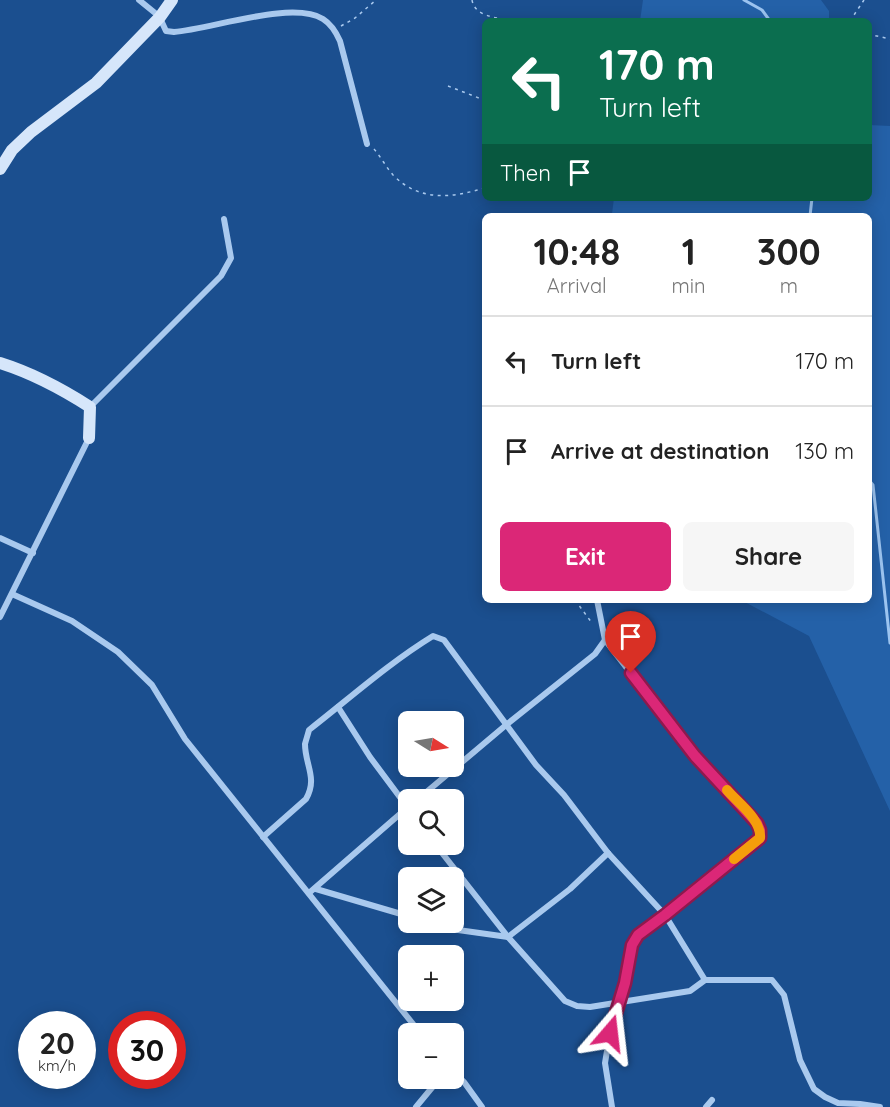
<!DOCTYPE html>
<html lang="en">
<head>
<meta charset="utf-8">
<style>
	:root { --surface:#fff; --page:#f6f6f6; --text:#222; --muted:#767676; --line:#e0e0e0; --accent:#db2777 }
	body { margin:0; font-family:Quicksand,sans-serif; background:var(--page); color:var(--text); height:100vh; display:flex; flex-direction:column; font-size:22px; white-space:nowrap }
	* { box-sizing:border-box; margin:0 }
	p { font-size:20px; color:var(--muted) }
	.icon { flex:none; width:33px; height:33px; fill:none; stroke:currentColor; stroke-width:2; stroke-linecap:round; stroke-linejoin:round }
	.map { position:relative; flex:1; overflow:hidden }
	.panel { position:absolute; left:482px; top:213px; width:390px; height:390px; display:flex; flex-direction:column; background:var(--surface); border-radius:9px; box-shadow:0 3px 15px #0003 }
	.panel>* { flex:none }
	.banner { position:absolute; left:482px; top:18px; width:390px; height:183px; border-radius:9px; box-shadow:0 3px 15px #0003; background:#0b6e4f; color:#fff; overflow:hidden }
	.needle { width:39px; rotate:101deg }
	.fabs { position:absolute; left:398px; top:711px; display:grid; gap:12px }
	.fabs a { display:grid; place-items:center; width:66px; height:66px; border-radius:9px; background:var(--surface); box-shadow:0 3px 15px #0003; font-size:30px }
	.speed { position:absolute; left:18px; top:1011px; display:flex; gap:12px; font-size:30px; font-weight:700; text-align:center }
	.speed>* { display:grid; place-content:center; width:78px; height:78px; border-radius:50%; background:var(--surface); box-shadow:0 3px 15px #0003; line-height:1 }
	.speed small { font-size:15px; font-weight:400 }
	.speed .limit { border:9px solid #d22; background:#fff; color:#111 }
	.pin { position:absolute; display:grid; place-items:center; width:51px; height:51px; color:#fff; margin:-62px -26px; border-radius:50% 50% 50% 0; rotate:-45deg; box-shadow:0 0 6px #0007 }
	.pin .icon { rotate:45deg }
	.me { position:absolute; width:66px; margin:-33px; rotate:17deg; stroke-linejoin:round; filter:drop-shadow(0 0 4px #0008) }
	.turn { display:flex; align-items:center; gap:21px; height:126px; padding:0 18px; font-size:27px }
	.turn .icon { width:78px; height:78px; stroke-width:2.5 }
	.turn b { display:block; font-size:42px; line-height:51px }
	.then { display:flex; align-items:center; height:57px; padding:0 18px; background:#0003; gap:12px; font-size:22px }
	.eta { display:flex; justify-content:space-evenly; align-items:center; height:102px; text-align:center }
	.eta b { font-size:36px; font-weight:700; line-height:42px }
	.action { display:flex; gap:12px; margin-top:auto; padding:12px 18px }
	.action a { flex:1; height:69px; border-radius:9px; background:var(--accent); color:#fff; font-size:24px; font-weight:700; line-height:69px; text-align:center }
	.action a+a { background:var(--page); color:var(--text) }
	ul { padding:0; list-style:none }
	li { display:flex; align-items:center; gap:18px; height:90px; padding:0 18px; border-top:2px solid var(--line) }
	li div { flex:1 }
	li b { display:block; font-size:22px }
	li em { font-style:normal }
	.map>svg:first-child { display:block }
	.green { fill:#2461a8 }
	.lines { fill:none; stroke-linecap:round; stroke-linejoin:round }
	.stream { stroke:#9cc4f0; stroke-width:3 }
	.path { stroke:#a9c9ee; stroke-width:1.5; stroke-dasharray:3 4.5; stroke-linecap:butt }
	.street { stroke:#a9c9ee; stroke-width:6 }
	.secondary { stroke:#d6e6fa; stroke-width:12 }
	.route-casing { stroke:#8e194d; stroke-width:15 }
	.route { stroke:#db2777; stroke-width:10 }
	.slow { stroke:#f59e0b; stroke-width:10 }
</style>
</head>
<body>
<div class="map">
<svg width="890" height="1107" viewBox="0 0 890 1107">
	<rect width="100%" height="100%" fill="#1b4f8f"/>
	<g class="green">
		<path d="M643,0H821L829,11V21H640Z"/>
		<path d="M869,125L890,126V811L809,636L741,600H868V216H614L612,214L614,198H868Z"/>
	</g>
	<g class="lines">
		<g class="stream">
			<path d="M744,0L762,10L770,21"/>
			<path d="M810,216L812,198"/>
			<path d="M868,479L873,485L890,643"/>
		</g>
		<g class="path">
			<path d="M472,0C475,17 496,17 511,21"/>
			<path d="M850,21L864,0"/>
			<path d="M341,26L355,18L376,0"/>
			<path d="M868,34L890,39"/>
			<path d="M448,86L484,100"/>
			<path d="M374,149C381,157 386,167 393,175C419,202 453,198 484,188"/>
			<path d="M575,600L592,623"/>
		</g>
		<g class="street">
			<path d="M139,0L160,17"/>
			<path d="M159,16L166,31L174,32C212,29 292,0 323,19C331,24 336,32 340,41L367,144"/>
			<path d="M90,407L221,276L231,258L224,219"/>
			<path d="M0,538L33,553"/>
			<path d="M12,594L72,621L118,652L152,685L185,739L421,1034"/>
			<path d="M597,600L605,640L695,756L757,823L761,830L760,838L665,915L638,935L631,945L625,983L610,1033L605,1063L612,1107"/>
			<path d="M0,617L89,438"/>
			<path d="M338,707L370,757L408,808"/>
			<path d="M417,800L506,725L595,654L605,640"/>
			<path d="M263,837L306,799C318,778 305,765 305,744C306,740 308,734 309,730C350,698 389,663 433,636L444,640L536,765L564,795L608,853L665,915L705,980H772L784,995L800,1060L814,1089L825,1097L838,1103L860,1104L880,1107"/>
			<path d="M435,844L508,937L565,1001L577,1006L590,1007L690,991L705,980"/>
			<path d="M316,889L408,916"/>
			<path d="M309,893L408,807"/>
			<path d="M430,922L451,929L508,937L570,889L608,853"/>
			<path d="M453,1071L464,1082L482,1107"/>
			<path d="M416,1107L440,1078"/>
			<path d="M706,1107L712,1100"/>
		</g>
		<g class="secondary">
			<path d="M0,169L12,150L31,132L96,83L160,17L172,0"/>
			<path d="M0,363C32,373 62,389 90,407L89,438"/>
		</g>
	</g>
	<g class="lines">
		<g class="route-casing">
			<path id="route" d="M610,1033L625,983L632,945L638,935L665,915L760,838V830L757,823L695,756L631,673"/>
		</g>
		<use href="#route" class="route"/>
		<path class="slow" d="M727,790C738,803 762,820 760,838L734,859"/>
	</g>
</svg>
<div class="fabs">
<a><svg class="needle" viewBox="-14 -14 28 28"><path d="M0-13l5 13h-10z" fill="#e53935"/><path d="M0 13l5-13h-10z" fill="#767676"/></svg></a>
<a><svg class="icon" aria-label="search" viewBox="0 0 24 24"><circle cx="10" cy="10" r="6"/><path d="M15 15l6 6"/></svg></a>
<a><svg class="icon" aria-label="layers" viewBox="0 0 24 24"><path d="M12 4l9 5-9 5-9-5zM3 14l9 5 9-5"/></svg></a>
<a>+</a>
<a>−</a>
</div>
<div class="speed"><div>20<small>km/h</small></div><div class="limit">30</div></div>
<div class="pin" style="left:631px;top:673px;background:#d93025"><svg class="icon" aria-label="arrive" viewBox="0 0 24 24"><path d="M6 21V4h12l-3 4 3 4H6"/></svg></div>
<svg class="me" style="left:610px;top:1033px" viewBox="-20 -20 40 40"><path d="M0-17L14 15 0 8-14 15z" fill="#db2777" stroke="#fff" stroke-width="4"/></svg>
<div class="banner">
<div class="turn"><svg class="icon" aria-label="left" viewBox="0 0 24 24"><path d="M17 20v-9H6M10 6l-5 5 5 5"/></svg><div><b>170 m</b>Turn left</div></div>
<div class="then">Then<svg class="icon" aria-label="arrive" viewBox="0 0 24 24"><path d="M6 21V4h12l-3 4 3 4H6"/></svg></div>
</div>
<section class="panel">
<div class="eta">
<div><b>10:48</b><p>Arrival</p></div>
<div><b>1</b><p>min</p></div>
<div><b>300</b><p>m</p></div>
</div>
<ul>
<li><svg class="icon" aria-label="left" viewBox="0 0 24 24"><path d="M17 20v-9H6M10 6l-5 5 5 5"/></svg><div><b>Turn left</b></div><em>170 m</em></li>
<li><svg class="icon" aria-label="arrive" viewBox="0 0 24 24"><path d="M6 21V4h12l-3 4 3 4H6"/></svg><div><b>Arrive at destination</b></div><em>130 m</em></li>
</ul>
<div class="action"><a>Exit</a><a>Share</a></div>
</section>
</div>
</body>
</html>
